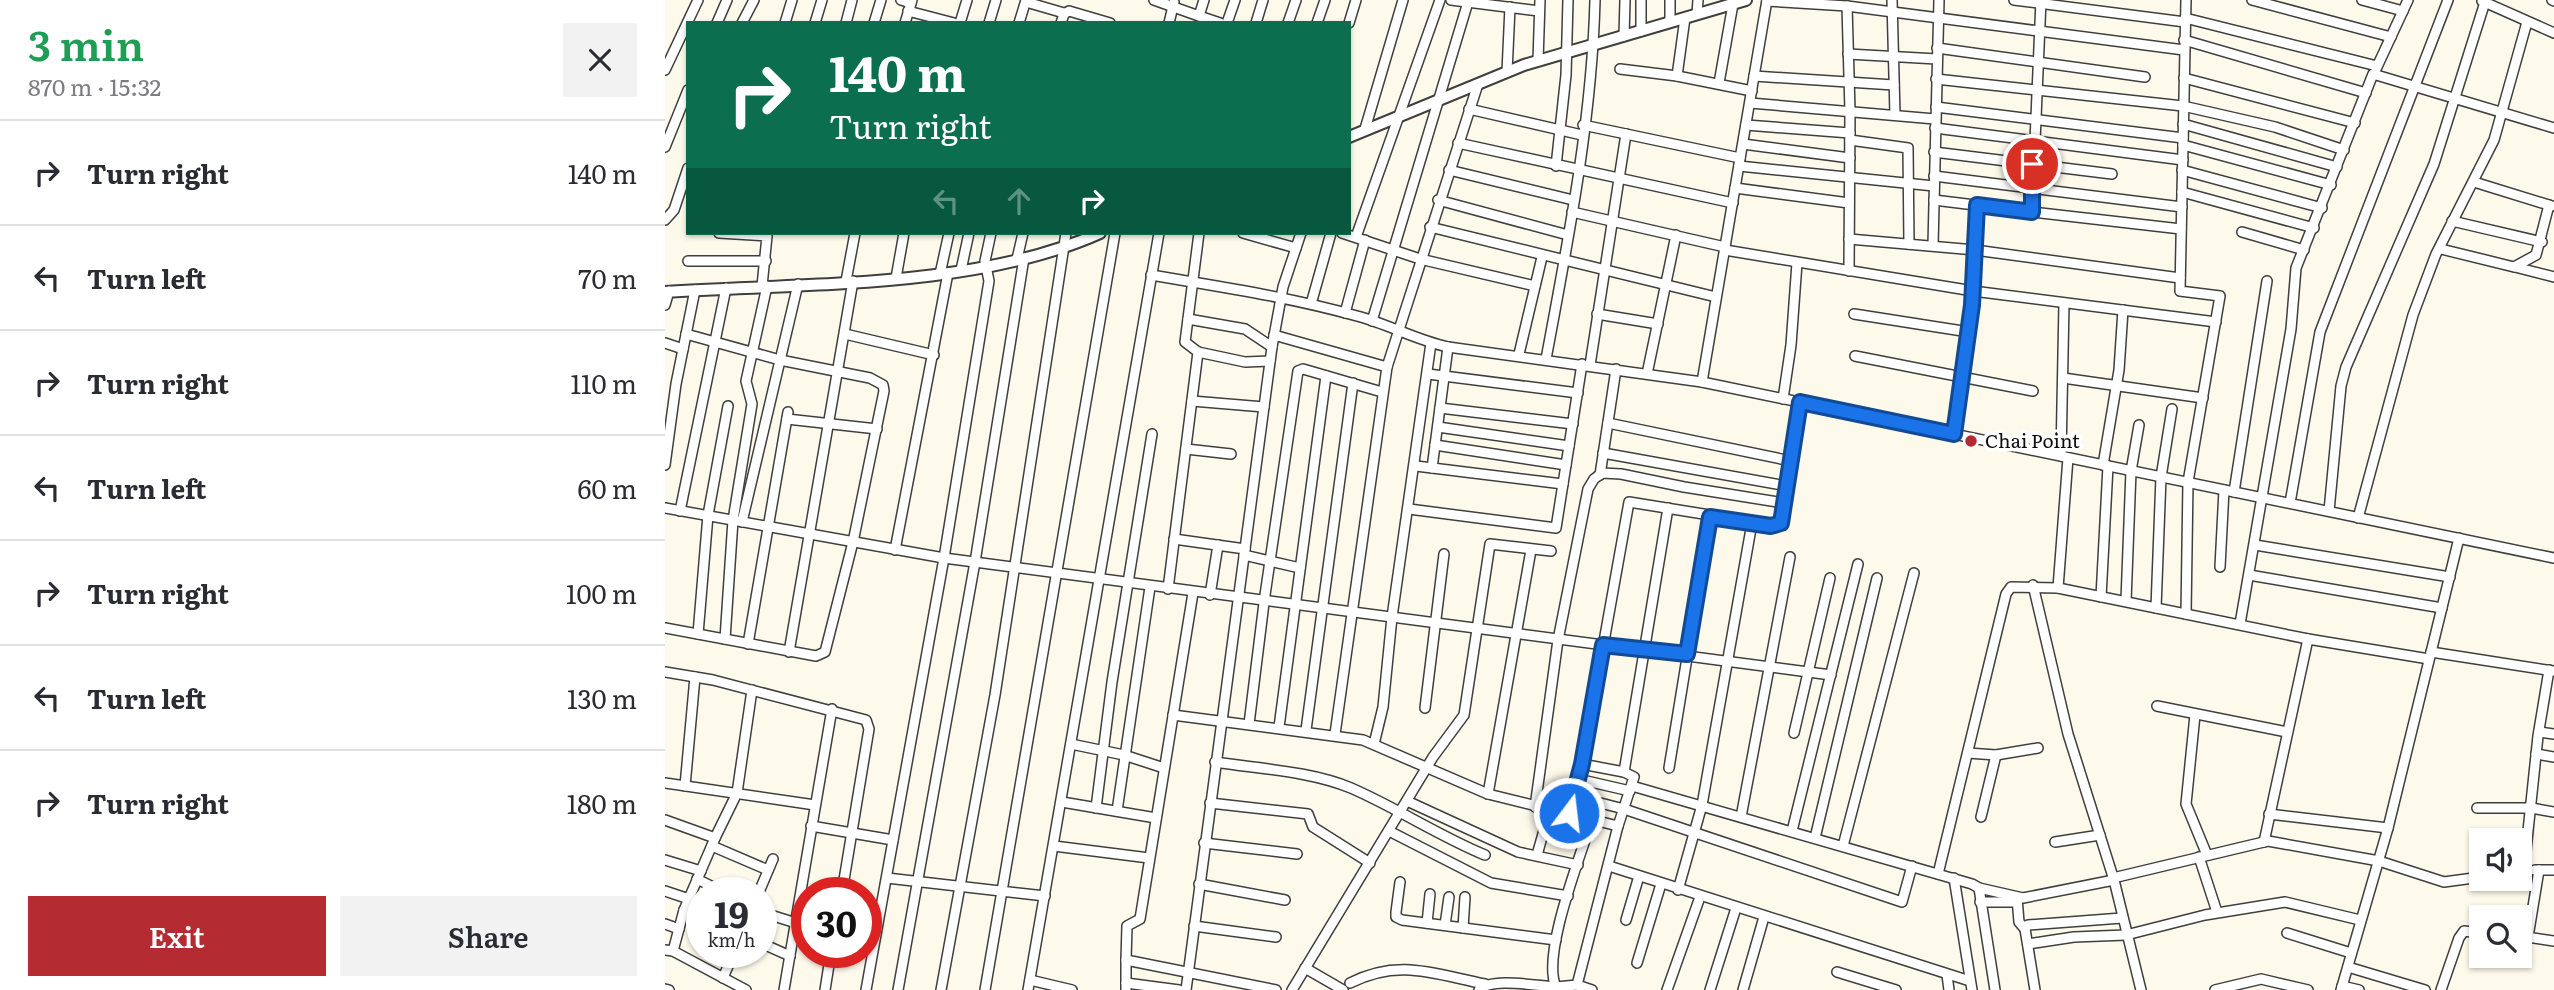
<!DOCTYPE html>
<html lang="en">
<head>
<meta charset="utf-8">
<style>
	:root { --surface:#fff; --page:#f2f2f3; --text:#2b2b33; --muted:#7c7c81; --line:#e1e1e2; --accent:#b42b32 }
	body { margin:0; font-family:Literata,serif; background:var(--page); color:var(--text); height:100vh; display:flex; flex-direction:column; font-size:26px; white-space:nowrap }
	* { box-sizing:border-box; margin:0 }
	p { font-size:23px; color:var(--muted) }
	.icon { flex:none; width:38px; height:38px; fill:none; stroke:currentColor; stroke-width:2; stroke-linecap:round; stroke-linejoin:round }
	.map { position:relative; flex:1; overflow:hidden }
	.panel { display:flex; flex-direction:column; background:var(--surface); width:665px }
	.panel>* { flex:none }
	.banner { position:absolute; left:21px; top:21px; width:665px; height:214px; border-radius:0px; box-shadow:0 2px 5px #0004; background:#0b6e4f; color:#fff; overflow:hidden }
	.buttons { position:absolute; left:1804px; top:828px; display:grid; gap:14px }
	.buttons a { display:grid; place-items:center; width:63px; height:63px; border-radius:0px; background:var(--surface); box-shadow:0 2px 5px #0004; font-size:35px }
	.speed { position:absolute; left:21px; top:877px; display:flex; gap:14px; font-size:35px; font-weight:700; text-align:center }
	.speed>* { display:grid; place-content:center; width:91px; height:91px; border-radius:50%; background:var(--surface); box-shadow:0 2px 5px #0004; line-height:1 }
	.speed small { font-size:18px; font-weight:400 }
	.speed .limit { border:10px solid #d22; background:#fff; color:#111 }
	.pin { position:absolute; display:grid; place-items:center; width:60px; height:60px; color:#fff; margin:-30px; border:4px solid #fff; border-radius:50%; box-shadow:0 2px 7px #0007 }
	.me { position:absolute; width:77px; margin:-38px; rotate:15deg; stroke-linejoin:round; filter:drop-shadow(0 0 5px #0008) }
	.turn { display:flex; align-items:center; gap:24px; height:147px; padding:0 28px; font-size:32px }
	.turn .icon { width:91px; height:91px; stroke-width:2.5 }
	.turn b { display:block; font-size:49px; line-height:60px }
	.lanes { display:flex; align-items:center; height:66px; padding:0 28px; background:#0003; justify-content:center; gap:35px; direction:ltr }
	.lanes .off { opacity:.35 }
	.round { display:grid; place-items:center; flex:none; width:74px; height:74px; border-radius:0px; background:var(--page) }
	.headline { display:flex; align-items:center; justify-content:space-between; height:119px; padding:0 28px }
	h1 { font-size:42px; font-weight:600; line-height:52px; color:#1e9e55 }
	.button { display:flex; gap:14px; margin-top:auto; padding:14px 28px }
	.button a { flex:1; height:80px; border-radius:0px; background:var(--accent); color:#fff; font-size:28px; font-weight:600; line-height:80px; text-align:center }
	.button a+a { background:var(--page); color:var(--text) }
	ul { padding:0; list-style:none }
	li { display:flex; align-items:center; gap:21px; height:105px; padding:0 28px; border-top:2px solid var(--line) }
	li div { flex:1 }
	li b { display:block; font-size:26px }
	li em { font-style:normal }
	main { display:flex; flex:1; min-height:0 }
	.map>svg:first-child { display:block }
	.lines { fill:none; stroke-linecap:round; stroke-linejoin:round }
	.minor-casing { stroke:#3f3f3f; stroke-width:12 }
	.tertiary-casing { stroke:#3f3f3f; stroke-width:14 }
	.minor { stroke:#fff; stroke-width:9 }
	.tertiary { stroke:#fff; stroke-width:10 }
	.route-casing { stroke:#114b97; stroke-width:18 }
	.route { stroke:#1a73e8; stroke-width:12 }
	.poi-dot { fill:#b42b32; stroke:#fff; stroke-width:2.5 }
	.labels { text-anchor:middle; stroke-width:7; stroke-linejoin:round; paint-order:stroke }
	.poi-label { font-size:19px; fill:#0c0c0c; stroke:#fff; text-anchor:start }
</style>
</head>
<body>
<main>
<section class="panel">
<div class="headline"><div><h1>3 min</h1><p>870 m · 15:32</p></div><a class="round"><svg class="icon" aria-label="close" viewBox="0 0 24 24"><path d="M6 6l12 12M18 6L6 18"/></svg></a></div>
<ul>
<li><svg class="icon" aria-label="right" viewBox="0 0 24 24"><path d="M7 20v-9h11M14 6l5 5-5 5"/></svg><div><b>Turn right</b></div><em>140 m</em></li>
<li><svg class="icon" aria-label="left" viewBox="0 0 24 24"><path d="M17 20v-9H6M10 6l-5 5 5 5"/></svg><div><b>Turn left</b></div><em>70 m</em></li>
<li><svg class="icon" aria-label="right" viewBox="0 0 24 24"><path d="M7 20v-9h11M14 6l5 5-5 5"/></svg><div><b>Turn right</b></div><em>110 m</em></li>
<li><svg class="icon" aria-label="left" viewBox="0 0 24 24"><path d="M17 20v-9H6M10 6l-5 5 5 5"/></svg><div><b>Turn left</b></div><em>60 m</em></li>
<li><svg class="icon" aria-label="right" viewBox="0 0 24 24"><path d="M7 20v-9h11M14 6l5 5-5 5"/></svg><div><b>Turn right</b></div><em>100 m</em></li>
<li><svg class="icon" aria-label="left" viewBox="0 0 24 24"><path d="M17 20v-9H6M10 6l-5 5 5 5"/></svg><div><b>Turn left</b></div><em>130 m</em></li>
<li><svg class="icon" aria-label="right" viewBox="0 0 24 24"><path d="M7 20v-9h11M14 6l5 5-5 5"/></svg><div><b>Turn right</b></div><em>180 m</em></li>
</ul>
<div class="button"><a>Exit</a><a>Share</a></div>
</section>
<div class="map">
<svg width="1889" height="990" viewBox="0 0 1889 990">
	<rect width="100%" height="100%" fill="#fefaeb"/>
	<g class="lines">
		<g class="minor-casing">
			<g id="minor">
				<path d="M236,0L246,3"/>
				<path d="M489,0L534,16"/>
				<path d="M539,0L534,16L555,23"/>
				<path d="M786,0L874,11"/>
				<path d="M1102,0L1037,382L1889,558"/>
				<path d="M1227,0L1230,115"/>
				<path d="M1349,0L1520,22"/>
				<path d="M1587,0L1726,37"/>
				<path d="M1697,0L1738,11"/>
				<path d="M1887,0L1889,1"/>
				<path d="M1102,1L1182,6L1519,50"/>
				<path d="M1817,1L1889,33"/>
				<path d="M361,2L399,13"/>
				<path d="M1182,6L1185,111L1184,271"/>
				<path d="M243,11L289,23"/>
				<path d="M1032,14L1033,0"/>
				<path d="M1520,18L1712,66"/>
				<path d="M1005,22V0"/>
				<path d="M52,23L62,0"/>
				<path d="M77,23L89,0"/>
				<path d="M120,23L127,0"/>
				<path d="M150,23L157,0"/>
				<path d="M181,23L187,0"/>
				<path d="M209,23L216,0"/>
				<path d="M240,23L247,0"/>
				<path d="M295,23L302,0"/>
				<path d="M324,23L331,0"/>
				<path d="M354,23L361,0"/>
				<path d="M396,23L399,14L404,11L445,23"/>
				<path d="M504,23L509,2"/>
				<path d="M562,23L570,0"/>
				<path d="M591,23L598,0"/>
				<path d="M623,23L631,0"/>
				<path d="M652,23L660,0"/>
				<path d="M684,23L691,0"/>
				<path d="M976,31V0"/>
				<path d="M959,36L960,0"/>
				<path d="M1519,40L1701,93"/>
				<path d="M1272,48L1480,77"/>
				<path d="M1183,54L1272,59"/>
				<path d="M873,61L875,0"/>
				<path d="M955,69L1012,76L1087,91"/>
				<path d="M1711,69L1743,0"/>
				<path d="M0,70L33,0"/>
				<path d="M842,72L845,7"/>
				<path d="M1012,76L1020,18"/>
				<path d="M1089,76L1229,85"/>
				<path d="M1519,78L1690,123"/>
				<path d="M1271,79L1518,106L1610,127L1679,150"/>
				<path d="M1054,83L1068,4"/>
				<path d="M1085,103L1270,119"/>
				<path d="M1271,107L1518,138"/>
				<path d="M804,109L917,135"/>
				<path d="M1518,124L1672,167"/>
				<path d="M918,125L1075,158"/>
				<path d="M1081,125L1185,133"/>
				<path d="M1270,128L1518,160"/>
				<path d="M700,129L738,0"/>
				<path d="M1185,140L1243,148L1244,244"/>
				<path d="M793,143L1068,203"/>
				<path d="M1078,144L1185,158"/>
				<path d="M1518,145L1666,185"/>
				<path d="M0,147L23,90"/>
				<path d="M1269,152L1447,174"/>
				<path d="M891,166L901,75L903,0"/>
				<path d="M1074,166L1269,186"/>
				<path d="M784,170L908,200"/>
				<path d="M1517,170L1657,208"/>
				<path d="M1269,176L1517,207"/>
				<path d="M1809,182L1887,206"/>
				<path d="M1070,188L1184,203"/>
				<path d="M1517,192L1649,228"/>
				<path d="M773,200L903,235"/>
				<path d="M1269,200L1367,212L1376,0"/>
				<path d="M907,212L1060,247"/>
				<path d="M1367,212L1516,229"/>
				<path d="M0,220L9,210L23,168"/>
				<path d="M1787,221L1877,242"/>
				<path d="M765,227L1051,297"/>
				<path d="M1577,232L1639,250"/>
				<path d="M54,233L102,236L97,286"/>
				<path d="M578,233L631,248"/>
				<path d="M677,233L755,259L870,286"/>
				<path d="M691,237L775,0"/>
				<path d="M1184,239L1310,250L1515,278"/>
				<path d="M1268,245L1274,0"/>
				<path d="M1776,249L1849,267L1871,255L1884,205"/>
				<path d="M1060,250L1308,291L1551,322"/>
				<path d="M352,259L358,233"/>
				<path d="M23,261H101"/>
				<path d="M1850,267L1889,277"/>
				<path d="M296,270L304,233"/>
				<path d="M275,274L284,233"/>
				<path d="M486,275C556,287 624,297 692,316C723,324 751,340 783,347L1037,382"/>
				<path d="M231,278L239,233"/>
				<path d="M181,281L190,233"/>
				<path d="M646,304L666,233"/>
				<path d="M0,305L4,291"/>
				<path d="M680,313L700,240"/>
				<path d="M932,314L993,324"/>
				<path d="M1189,314L1304,332"/>
				<path d="M523,319L580,329L607,347"/>
				<path d="M707,321L803,2"/>
				<path d="M180,334L269,355"/>
				<path d="M609,335L722,367"/>
				<path d="M0,343L18,349"/>
				<path d="M533,352L580,362L605,361"/>
				<path d="M854,354L877,257"/>
				<path d="M1190,356L1368,391"/>
				<path d="M881,359C903,241 927,120 930,0"/>
				<path d="M925,365L961,134"/>
				<path d="M763,374L913,393"/>
				<path d="M982,374L1011,235"/>
				<path d="M1398,378L1538,398"/>
				<path d="M1118,399L1126,345L1132,263"/>
				<path d="M527,401L599,407"/>
				<path d="M775,408L908,424"/>
				<path d="M122,419L212,429"/>
				<path d="M943,423L1126,461"/>
				<path d="M773,427L904,446"/>
				<path d="M1288,434L1307,305L1312,205"/>
				<path d="M770,445L901,465"/>
				<path d="M521,449L566,454"/>
				<path d="M938,453L1122,486"/>
				<path d="M1396,456L1399,303"/>
				<path d="M0,465L11,384L30,290"/>
				<path d="M1438,465L1454,370L1458,310"/>
				<path d="M751,466L898,484"/>
				<path d="M767,468L783,347"/>
				<path d="M935,475L951,369"/>
				<path d="M1569,492L1602,281"/>
				<path d="M1625,503L1655,332L1783,0"/>
				<path d="M0,508L279,558L1166,675"/>
				<path d="M744,509L891,528L917,364"/>
				<path d="M15,511L61,288"/>
				<path d="M1664,511L1676,386L1681,367L1769,164L1820,2"/>
				<path d="M1693,518L1748,315L1771,254L1829,140L1862,22"/>
				<path d="M77,522L133,284"/>
				<path d="M509,539L580,549"/>
				<path d="M1590,545L1785,577"/>
				<path d="M230,550L283,273"/>
				<path d="M579,555L635,568"/>
				<path d="M1555,567L1559,490"/>
				<path d="M1584,575L1777,608"/>
				<path d="M1368,585L1403,734L1449,880L1476,990"/>
				<path d="M1393,588L1403,458"/>
				<path d="M503,589L533,352L520,342L534,233"/>
				<path d="M528,593L475,919L462,926L461,960L611,990"/>
				<path d="M545,595L553,545"/>
				<path d="M1436,597L1443,466"/>
				<path d="M1461,601L1466,471L1474,425"/>
				<path d="M1491,608L1496,477L1507,409"/>
				<path d="M1521,614L1523,482L1555,296L1515,291L1521,0"/>
				<path d="M1575,624L1626,329L1631,268L1708,74L1889,128"/>
				<path d="M0,628L151,656L160,652L188,542L219,391L218,385L205,378L115,360L21,334"/>
				<path d="M33,634L43,515L63,406"/>
				<path d="M60,639L68,520L87,404L81,381L102,286"/>
				<path d="M83,644L123,412"/>
				<path d="M124,652L188,281"/>
				<path d="M1766,652L1888,671"/>
				<path d="M0,672L48,680L201,720L204,729L177,892"/>
				<path d="M1492,706L1622,732"/>
				<path d="M760,708L779,554"/>
				<path d="M508,715L698,740L823,794L953,826"/>
				<path d="M1530,715L1521,804L1542,855"/>
				<path d="M584,724L600,595L633,371L638,369L717,392"/>
				<path d="M614,727L661,376"/>
				<path d="M641,730L688,383"/>
				<path d="M1874,732L1889,734"/>
				<path d="M1129,733L1165,578"/>
				<path d="M670,734L722,367L813,84"/>
				<path d="M406,744L459,755L499,768"/>
				<path d="M709,744L718,707L727,617L766,343"/>
				<path d="M1303,753L1331,755L1373,748"/>
				<path d="M1871,754L1889,757"/>
				<path d="M550,762C595,769 645,771 686,788C732,808 774,836 820,855"/>
				<path d="M1004,768L1045,517"/>
				<path d="M959,772L917,764L964,502L1113,526L1117,518L1135,402"/>
				<path d="M913,779L965,791"/>
				<path d="M0,783L150,805"/>
				<path d="M20,786L30,677"/>
				<path d="M967,786L1307,884L1314,888L1330,990"/>
				<path d="M823,794L866,550"/>
				<path d="M908,796L959,809L1237,902L1247,866"/>
				<path d="M742,801L853,852L913,865"/>
				<path d="M397,802L491,818"/>
				<path d="M545,803L643,814L648,827L705,863"/>
				<path d="M870,807L893,640L923,489L929,479L937,473L956,474L1019,487L1119,503"/>
				<path d="M431,808L447,682L487,434"/>
				<path d="M1812,808H1866L1889,812"/>
				<path d="M452,811L485,587"/>
				<path d="M904,813L917,764"/>
				<path d="M1604,814L1723,828"/>
				<path d="M1076,817L1125,557"/>
				<path d="M1316,817L1331,755"/>
				<path d="M0,820L50,838L72,793L87,690"/>
				<path d="M146,826L228,840"/>
				<path d="M724,831L826,883L903,896"/>
				<path d="M1127,831L1193,564"/>
				<path d="M1150,838L1212,578"/>
				<path d="M1390,842L1435,835"/>
				<path d="M1599,842L1643,639"/>
				<path d="M539,843L632,854"/>
				<path d="M47,846L103,870"/>
				<path d="M389,846L484,858"/>
				<path d="M1178,846L1249,573"/>
				<path d="M872,855L885,809"/>
				<path d="M1534,857L1552,912"/>
				<path d="M0,860L36,871"/>
				<path d="M944,866L1305,981"/>
				<path d="M1859,869L1873,736L1884,670"/>
				<path d="M1870,870H1889"/>
				<path d="M1273,874L1341,594L1346,587L1393,588L1643,639L1764,659"/>
				<path d="M222,878L380,896"/>
				<path d="M1289,878L1307,990"/>
				<path d="M1448,878L1603,841L1714,861L1779,882L1816,877"/>
				<path d="M32,879L58,892"/>
				<path d="M735,882L731,912V917L737,920L891,940"/>
				<path d="M534,884L620,900"/>
				<path d="M1314,888L1358,898L1449,880"/>
				<path d="M1013,890L1037,805L1087,523"/>
				<path d="M0,891L24,899"/>
				<path d="M94,892L108,859"/>
				<path d="M1352,898L1354,922L1360,929"/>
				<path d="M1315,902H1352"/>
				<path d="M19,910L37,917"/>
				<path d="M96,912L131,923"/>
				<path d="M961,920L974,876"/>
				<path d="M762,923L765,894"/>
				<path d="M0,924L14,929"/>
				<path d="M780,925L784,897"/>
				<path d="M529,926L611,937"/>
				<path d="M798,928L800,897"/>
				<path d="M1622,933L1686,953"/>
				<path d="M1855,936L1889,941"/>
				<path d="M1863,937L1874,870"/>
				<path d="M96,943L125,956"/>
				<path d="M1363,944L1409,937L1461,935L1540,915L1620,902L1695,920"/>
				<path d="M0,950L8,951L19,910L50,838"/>
				<path d="M8,951L81,990"/>
				<path d="M461,960V990"/>
				<path d="M972,963L996,884"/>
				<path d="M1683,967L1760,990"/>
				<path d="M640,968L678,990"/>
				<path d="M1172,972L1231,990"/>
				<path d="M1282,975L1284,990"/>
				<path d="M58,978L69,952"/>
				<path d="M365,980L407,990"/>
				<path d="M461,983L514,990"/>
				<path d="M685,983C734,958 769,974 820,984"/>
				<path d="M912,985L927,990"/>
				<path d="M1677,986L1694,990"/>
				<path d="M0,989L4,990"/>
				<path d="M119,990L167,709"/>
				<path d="M160,990L166,952"/>
				<path d="M201,990L279,558L324,281L320,261L326,233"/>
				<path d="M233,990L310,562L359,258"/>
				<path d="M276,990L330,695L401,233"/>
				<path d="M320,990L450,233"/>
				<path d="M363,990L494,233"/>
				<path d="M521,990L607,347L618,287L636,233"/>
				<path d="M627,990L768,757L799,715L825,544L886,551"/>
				<path d="M814,990C826,977 872,986 891,987C876,955 916,855 927,819"/>
				<path d="M891,990V987L912,985L953,826L969,777L959,772L1003,508"/>
				<path d="M1002,990L1035,897"/>
				<path d="M1045,990L1071,908"/>
				<path d="M1078,990L1099,917"/>
				<path d="M1370,990L1360,929L1363,925L1457,918"/>
				<path d="M1550,990L1596,979L1643,990"/>
				<path d="M1676,990L1723,828L1794,538"/>
				<path d="M1776,990L1794,938L1799,931L1816,933"/>
			</g>
		</g>
		<g class="tertiary-casing">
			<g id="tertiary">
				<path d="M684,137L859,65L1081,0"/>
				<path d="M0,292C136,283 310,289 435,233"/>
			</g>
		</g>
		<use href="#minor" class="minor"/>
		<use href="#tertiary" class="tertiary"/>
	</g>
	<g class="lines">
		<g class="route-casing">
			<path id="route" d="M904,813L917,764L938,645L1022,654L1045,517L1106,526L1116,523L1135,402L1289,434L1307,305L1312,205L1367,212V164"/>
		</g>
		<use href="#route" class="route"/>
	</g>
	<circle class="poi-dot" cx="1306" cy="441" r="7"/>
	<g class="labels">
		<g class="poi-label">
			<text x="1320" y="448">Chai Point</text>
		</g>
	</g>
</svg>
<div class="buttons">
<a><svg class="icon" aria-label="sound" viewBox="0 0 24 24"><path d="M4 9h4l5-4v14l-5-4H4zM17 9q2 3 0 6"/></svg></a>
<a><svg class="icon" aria-label="search" viewBox="0 0 24 24"><circle cx="10" cy="10" r="6"/><path d="M15 15l6 6"/></svg></a>
</div>
<div class="speed"><div>19<small>km/h</small></div><div class="limit">30</div></div>
<div class="pin" style="left:1367px;top:164px;background:#d93025"><svg class="icon" aria-label="arrive" viewBox="0 0 24 24"><path d="M6 21V4h12l-3 4 3 4H6"/></svg></div>
<svg class="me" style="left:904px;top:813px" viewBox="-20 -20 40 40"><circle r="17" fill="#1a73e8" stroke="#fff" stroke-width="3"/><path d="M0-11L8 9 0 5-8 9z" fill="#fff"/></svg>
<div class="banner">
<div class="turn"><svg class="icon" aria-label="right" viewBox="0 0 24 24"><path d="M7 20v-9h11M14 6l5 5-5 5"/></svg><div><b>140 m</b>Turn right</div></div>
<div class="lanes"><svg class="icon off" aria-label="left" viewBox="0 0 24 24"><path d="M17 20v-9H6M10 6l-5 5 5 5"/></svg><svg class="icon off" aria-label="ahead" viewBox="0 0 24 24"><path d="M12 20V5M6 11l6-6 6 6"/></svg><svg class="icon" aria-label="right" viewBox="0 0 24 24"><path d="M7 20v-9h11M14 6l5 5-5 5"/></svg></div>
</div>
</div>
</main>
</body>
</html>
